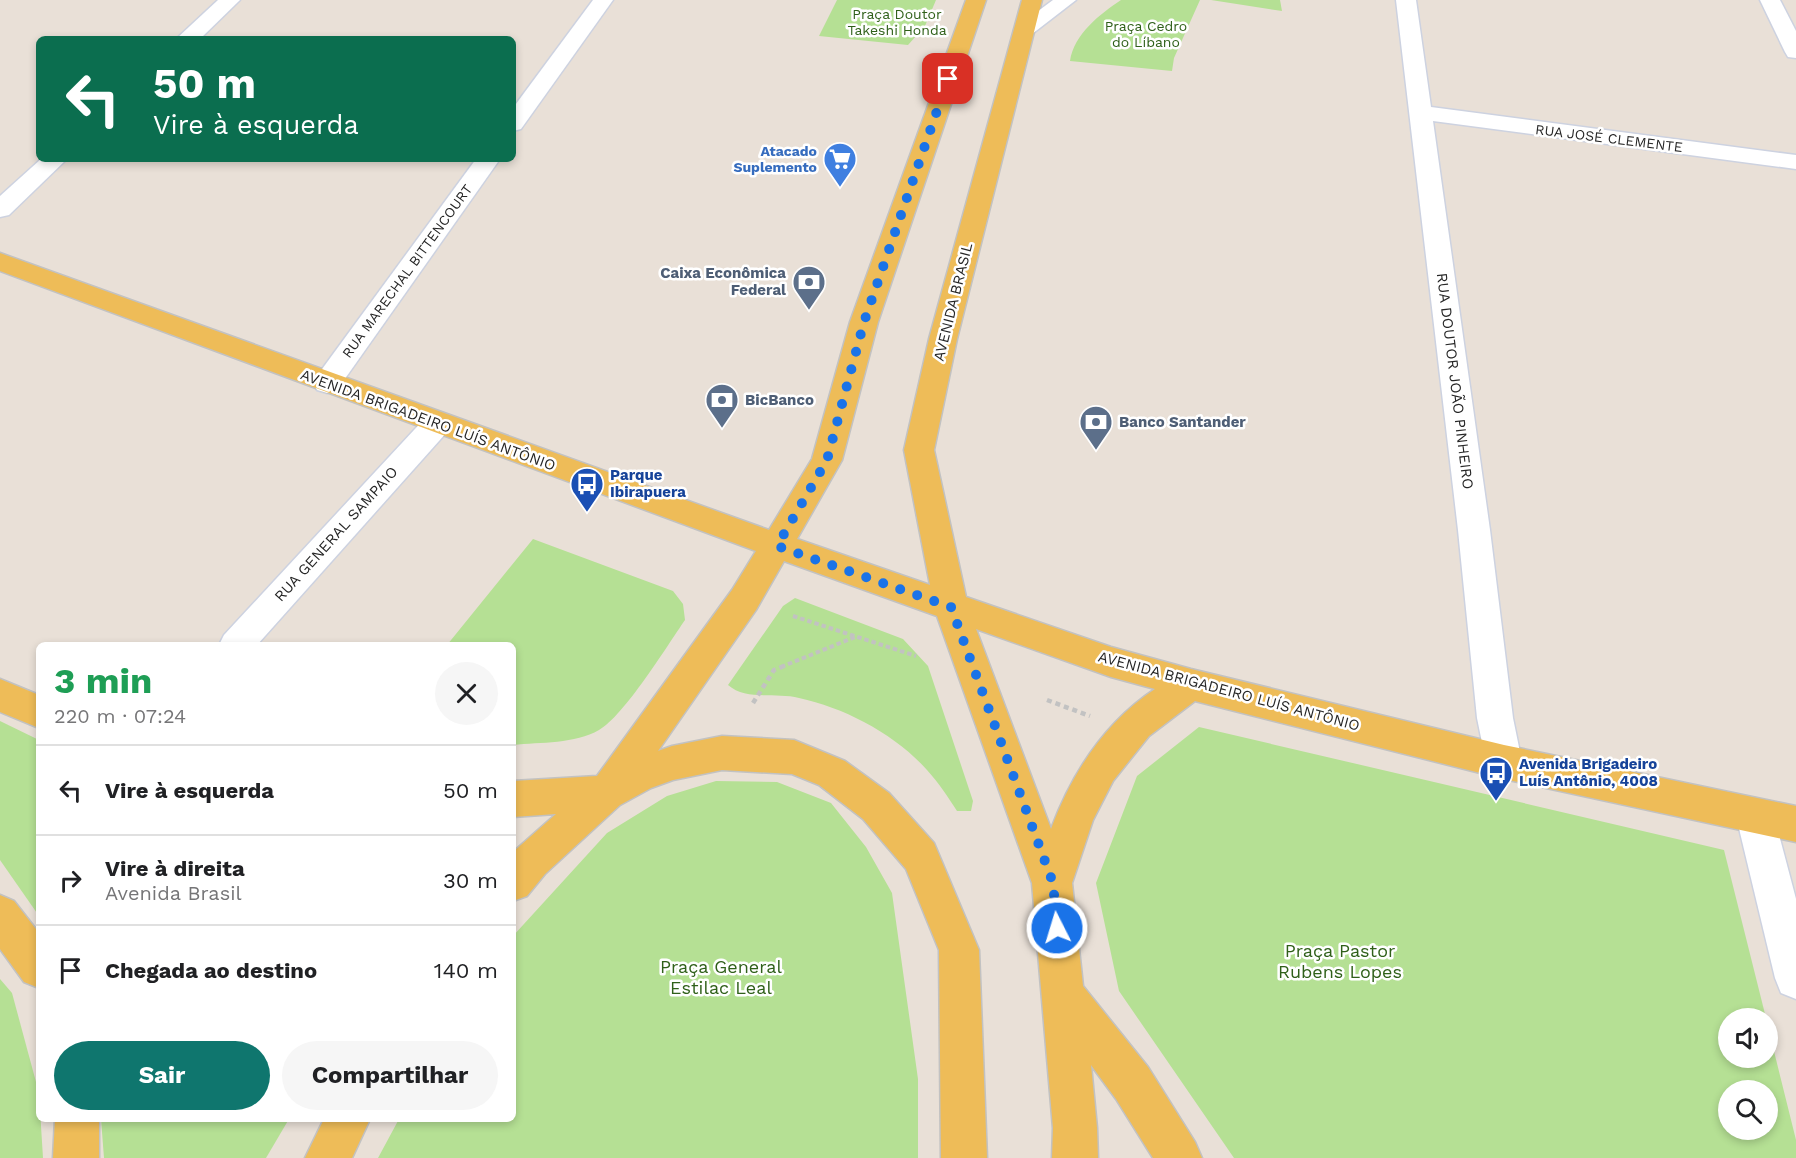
<!DOCTYPE html>
<html lang="pt">
<head>
<meta charset="utf-8">
<style>
	:root { --surface:#fff; --page:#f6f6f6; --text:#202124; --muted:#757577; --line:#e0e0e0; --accent:#0f766e }
	body { margin:0; font-family:"Work Sans",sans-serif; background:var(--page); color:var(--text); height:100vh; display:flex; flex-direction:column; font-size:22px; white-space:nowrap }
	* { box-sizing:border-box; margin:0 }
	p { font-size:20px; color:var(--muted) }
	.icon { flex:none; width:33px; height:33px; fill:none; stroke:currentColor; stroke-width:2; stroke-linecap:round; stroke-linejoin:round }
	.map { position:relative; flex:1; overflow:hidden }
	.panel { position:absolute; left:36px; top:642px; width:480px; height:480px; display:flex; flex-direction:column; background:var(--surface); border-radius:9px; box-shadow:0 3px 9px #0003 }
	.panel>* { flex:none }
	.top-card { position:absolute; left:36px; top:36px; width:480px; height:126px; border-radius:9px; box-shadow:0 3px 9px #0003; background:#0b6e4f; color:#fff; overflow:hidden }
	.tools { position:absolute; left:1718px; top:1008px; display:grid; gap:12px }
	.tools a { display:grid; place-items:center; width:60px; height:60px; border-radius:50%; background:var(--surface); box-shadow:0 3px 9px #0003; font-size:30px }
	.pin { position:absolute; display:grid; place-items:center; width:51px; height:51px; color:#fff; margin:-26px; border-radius:12px; box-shadow:0 3px 9px #0006 }
	.me { position:absolute; width:66px; margin:-33px; rotate:355deg; stroke-linejoin:round; filter:drop-shadow(0 0 4px #0008) }
	.turn { display:flex; align-items:center; gap:21px; height:126px; padding:0 18px; font-size:27px }
	.turn .icon { width:78px; height:78px; stroke-width:2.5 }
	.turn b { display:block; font-size:42px; line-height:51px }
	.round { display:grid; place-items:center; flex:none; width:63px; height:63px; border-radius:32px; background:var(--page) }
	.headline { display:flex; align-items:center; justify-content:space-between; height:102px; padding:0 18px }
	h1 { font-size:36px; font-weight:700; line-height:45px; color:#1e9e55 }
	.cta { display:flex; gap:12px; margin-top:auto; padding:12px 18px }
	.cta a { flex:1; height:69px; border-radius:36px; background:var(--accent); color:#fff; font-size:24px; font-weight:700; line-height:69px; text-align:center }
	.cta a+a { background:var(--page); color:var(--text) }
	ul { padding:0; list-style:none }
	li { display:flex; align-items:center; gap:18px; height:90px; padding:0 18px; border-top:2px solid var(--line) }
	li div { flex:1 }
	li b { display:block; font-size:22px }
	li em { font-style:normal }
	.map>svg:first-child { display:block }
	.green { fill:#b5e094; fill-rule:evenodd }
	.lines { fill:none; stroke-linecap:round; stroke-linejoin:round }
	.minor-casing { stroke:#cdd2e0; stroke-width:3 }
	.major-casing { stroke:#c2c2c2; stroke-width:3 }
	.path-far1 { stroke:#c2c2c2; stroke-width:4; stroke-dasharray:4.5 3; stroke-linecap:butt }
	.path { stroke:#c2c2c2; stroke-width:4.5; stroke-dasharray:5 4; stroke-linecap:butt }
	.minor { fill:#fff; fill-rule:evenodd }
	.major { fill:#eebc58; fill-rule:evenodd }
	.route { stroke:#1a73e8; stroke-width:10; stroke-dasharray:0 18 }
	.labels { text-anchor:middle; stroke-width:5; stroke-linejoin:round; paint-order:stroke }
	.far-park-label { font-size:14px; fill:#2f6019; stroke:#fff }
	.far-street-label { font-size:14px; fill:#262626; stroke:#fff }
	.far-shop-label { font-size:14px; font-weight:bold; fill:#366cbe; stroke:#fff; text-anchor:end }
	.service-label { font-size:15px; font-weight:bold; fill:#4e5e75; stroke:#fff; text-anchor:start }
	.street-label { font-size:15px; fill:#262626; stroke:#fff }
	.transit-label { font-size:15px; font-weight:bold; fill:#164399; stroke:#fff; text-anchor:start }
	.near-park-label { font-size:18px; fill:#2f6019; stroke:#fff }
</style>
</head>
<body>
<div class="map">
<svg width="1796" height="1158" viewBox="0 0 1796 1158">
	<rect width="100%" height="100%" fill="#e9e0d7"/>
	<g class="green">
		<path d="M837,0H936L925,26L908,45L819,36Z"/>
		<path d="M1121,0H1200L1174,58L1172,71L1070,61C1074,34 1100,14 1121,0Z"/>
		<path d="M1211,0H1280L1282,11Z"/>
		<path d="M533,539L673,591L683,604L685,620C667,646 624,716 599,730C575,744 541,742 513,745V645H447Z"/>
		<path d="M795,598L903,639L928,666L973,801L971,811H957C948,797 938,782 927,770C895,734 845,708 799,698C776,692 746,701 728,685L783,606Z"/>
		<path d="M0,721L39,740V916L0,860Z"/>
		<path d="M1199,727L1724,850L1766,1018H1728V1058H1767V1023L1796,1140V1158H1234L1119,991L1096,883L1137,776ZM1767,1090V1130H1728V1090Z"/>
		<path d="M716,781L777,782L831,803L866,847L892,893L918,1079V1158H378L399,1119H513V936L607,833L667,796Z"/>
		<path d="M0,979L12,993L39,1093L43,1158H0Z"/>
		<path d="M101,1119H289L266,1158H104Z"/>
	</g>
	<g class="lines">
		<g class="minor-casing">
			<g id="minor">
				<path d="M218,0H240L200,39H176Z"/>
				<path d="M593,0H613L521,129L513,131V108Z"/>
				<path d="M1053,0H1076L1032,34L1025,36L1018,34L1014,30L1018,26Z"/>
				<path d="M1396,0H1416L1431,107L1796,155V169L1433,121L1490,530L1513,718L1522,762L1517,774L1504,779L1491,774L1486,762L1477,718L1458,530Z"/>
				<path d="M1760,0H1780L1796,31V58L1788,57L1785,52Z"/>
				<path d="M41,159H67L9,215L0,217V196Z"/>
				<path d="M476,159H500L337,390L327,393L317,390L313,383L317,376Z"/>
				<path d="M437,413L447,416L452,424L447,432L257,645H219L224,635L427,416Z"/>
				<path d="M1755,798L1768,803L1774,816L1796,899V999L1781,993L1775,978L1736,816L1742,803Z"/>
			</g>
		</g>
		<g class="major-casing">
			<g id="major">
				<path d="M966,0H986L878,322L842,460L797,539L930,585L904,450L929,339L1022,0H1042L957,339L934,450L966,597L1111,647L1191,669L1504,745L1796,806V842L1504,779L1195,701L1149,736L1113,781L1093,820L1072,883L1083,986L1148,1067L1195,1142L1202,1158H1153L1116,1099L1091,1065L1097,1128L1098,1158H1052L1053,1128L1032,883L937,616L784,561L756,610L658,751L672,746L722,736L794,740L845,761L889,793L934,843L979,950L987,1158H941L939,950L906,869L863,819L819,785L792,774L722,770L673,780L651,788L620,805L545,874L527,896L513,901V852L556,814L513,817V781L597,776L732,590L756,551L0,271V253L769,530L812,459L850,322ZM976,629L1111,677L1155,689C1104,723 1072,773 1051,829Z"/>
				<path d="M0,679L39,695V728L0,712Z"/>
				<path d="M0,895L14,901L39,933V988L24,982L0,949Z"/>
				<path d="M55,1119H99V1158H53Z"/>
				<path d="M324,1119H370L352,1158H305Z"/>
			</g>
		</g>
		<g class="path-far1">
			<path d="M793,616L916,656"/>
			<path d="M781,667L855,637"/>
		</g>
		<g class="path">
			<path d="M1047,700L1090,716"/>
			<path d="M753,703L774,670L784,666"/>
		</g>
		<use href="#minor" class="minor"/>
		<use href="#major" class="major"/>
	</g>
	<g class="lines">
		<path class="route" d="M948,79L864,322L827,460L777,546L951,607L1053,883L1057,928"/>
	</g>
	<defs>
		<g id="supermarket-pin" transform="scale(1.725)"><path d="M0 17L-7.5 6A9.5 9.5 0 1 1 7.5 6Z" fill="#3f7fe0" stroke="#fff"/><path d="M-6-5.5h2.5l.6 2H6L4.5 2H-2.5L-4.4-4H-6ZM-1.5 3.2a1.3 1.3 0 1 0 .1 0ZM3 3.2a1.3 1.3 0 1 0 .1 0Z" fill="#fff"/></g>
		<g id="bank-pin" transform="scale(1.725)"><path d="M0 17L-7.5 6A9.5 9.5 0 1 1 7.5 6Z" fill="#5c6f8a" stroke="#fff"/><path d="M-6-4H6V4H-6ZM0-2.3a2.3 2.3 0 1 0 0 4.6a2.3 2.3 0 1 0 0-4.6Z" fill="#fff"/></g>
		<g id="bus-pin" transform="scale(1.725)"><path d="M0 17L-7.5 6A9.5 9.5 0 1 1 7.5 6Z" fill="#1a4fb4" stroke="#fff"/><path d="M-5-6H5V4H4V6H2V4H-2V6H-4V4H-5ZM-3.5-4V0h7V-4ZM-3.5 1.2v1.5H-2V1.2ZM2 1.2v1.5H3.5V1.2Z" fill="#fff"/></g>
	</defs>
	<g fill-rule="evenodd">
		<use href="#supermarket-pin" x="840" y="159"/>
		<use href="#bank-pin" x="809" y="282"/>
		<use href="#bank-pin" x="722" y="400"/>
		<use href="#bank-pin" x="1096" y="422"/>
		<use href="#bus-pin" x="587" y="484"/>
		<use href="#bus-pin" x="1496" y="773"/>
	</g>
	<g class="labels">
		<g class="far-park-label">
			<text x="897" y="19">Praça Doutor<tspan x="897" dy="16">Takeshi Honda</tspan></text>
			<text x="1146" y="31">Praça Cedro<tspan x="1146" dy="16">do Líbano</tspan></text>
		</g>
		<g class="far-street-label">
			<text transform="translate(1609 138) rotate(7)" y="5">RUA JOSÉ CLEMENTE</text>
			<text transform="translate(407 271) rotate(-54)" y="5">RUA MARECHAL BITTENCOURT</text>
		</g>
		<g class="far-shop-label">
			<text x="817" y="156">Atacado<tspan x="817" dy="16">Suplemento</tspan></text>
		</g>
		<g class="service-label">
			<text x="786" y="278" text-anchor="end">Caixa Econômica<tspan x="786" dy="17">Federal</tspan></text>
			<text x="745" y="405">BicBanco</text>
			<text x="1119" y="427">Banco Santander</text>
		</g>
		<g class="street-label">
			<text transform="translate(953 302) rotate(-76)" y="5">AVENIDA BRASIL</text>
			<text transform="translate(1455 381) rotate(83)" y="5">RUA DOUTOR JOÃO PINHEIRO</text>
			<text transform="translate(428 420) rotate(20)" y="5">AVENIDA BRIGADEIRO LUÍS ANTÔNIO</text>
			<text transform="translate(336 534) rotate(-48)" y="5">RUA GENERAL SAMPAIO</text>
			<text transform="translate(1229 691) rotate(15)" y="5">AVENIDA BRIGADEIRO LUÍS ANTÔNIO</text>
		</g>
		<g class="transit-label">
			<text x="610" y="480">Parque<tspan x="610" dy="17">Ibirapuera</tspan></text>
			<text x="1519" y="769">Avenida Brigadeiro<tspan x="1519" dy="17">Luís Antônio, 4008</tspan></text>
		</g>
		<g class="near-park-label">
			<text x="1340" y="957">Praça Pastor<tspan x="1340" dy="21">Rubens Lopes</tspan></text>
			<text x="721" y="973">Praça General<tspan x="721" dy="21">Estilac Leal</tspan></text>
		</g>
	</g>
</svg>
<div class="tools">
<a><svg class="icon" aria-label="sound" viewBox="0 0 24 24"><path d="M4 9h4l5-4v14l-5-4H4zM17 9q2 3 0 6"/></svg></a>
<a><svg class="icon" aria-label="search" viewBox="0 0 24 24"><circle cx="10" cy="10" r="6"/><path d="M15 15l6 6"/></svg></a>
</div>
<div class="pin" style="left:948px;top:79px;background:#d93025"><svg class="icon" aria-label="arrive" viewBox="0 0 24 24"><path d="M6 21V4h12l-3 4 3 4H6"/></svg></div>
<svg class="me" style="left:1057px;top:928px" viewBox="-20 -20 40 40"><circle r="17" fill="#1a73e8" stroke="#fff" stroke-width="3"/><path d="M0-11L8 9 0 5-8 9z" fill="#fff"/></svg>
<div class="top-card">
<div class="turn"><svg class="icon" aria-label="left" viewBox="0 0 24 24"><path d="M17 20v-9H6M10 6l-5 5 5 5"/></svg><div><b>50 m</b>Vire à esquerda</div></div>
</div>
<section class="panel">
<div class="headline"><div><h1>3 min</h1><p>220 m · 07:24</p></div><a class="round"><svg class="icon" aria-label="close" viewBox="0 0 24 24"><path d="M6 6l12 12M18 6L6 18"/></svg></a></div>
<ul>
<li><svg class="icon" aria-label="left" viewBox="0 0 24 24"><path d="M17 20v-9H6M10 6l-5 5 5 5"/></svg><div><b>Vire à esquerda</b></div><em>50 m</em></li>
<li><svg class="icon" aria-label="right" viewBox="0 0 24 24"><path d="M7 20v-9h11M14 6l5 5-5 5"/></svg><div><b>Vire à direita</b><p>Avenida Brasil</p></div><em>30 m</em></li>
<li><svg class="icon" aria-label="arrive" viewBox="0 0 24 24"><path d="M6 21V4h12l-3 4 3 4H6"/></svg><div><b>Chegada ao destino</b></div><em>140 m</em></li>
</ul>
<div class="cta"><a>Sair</a><a>Compartilhar</a></div>
</section>
</div>
</body>
</html>
